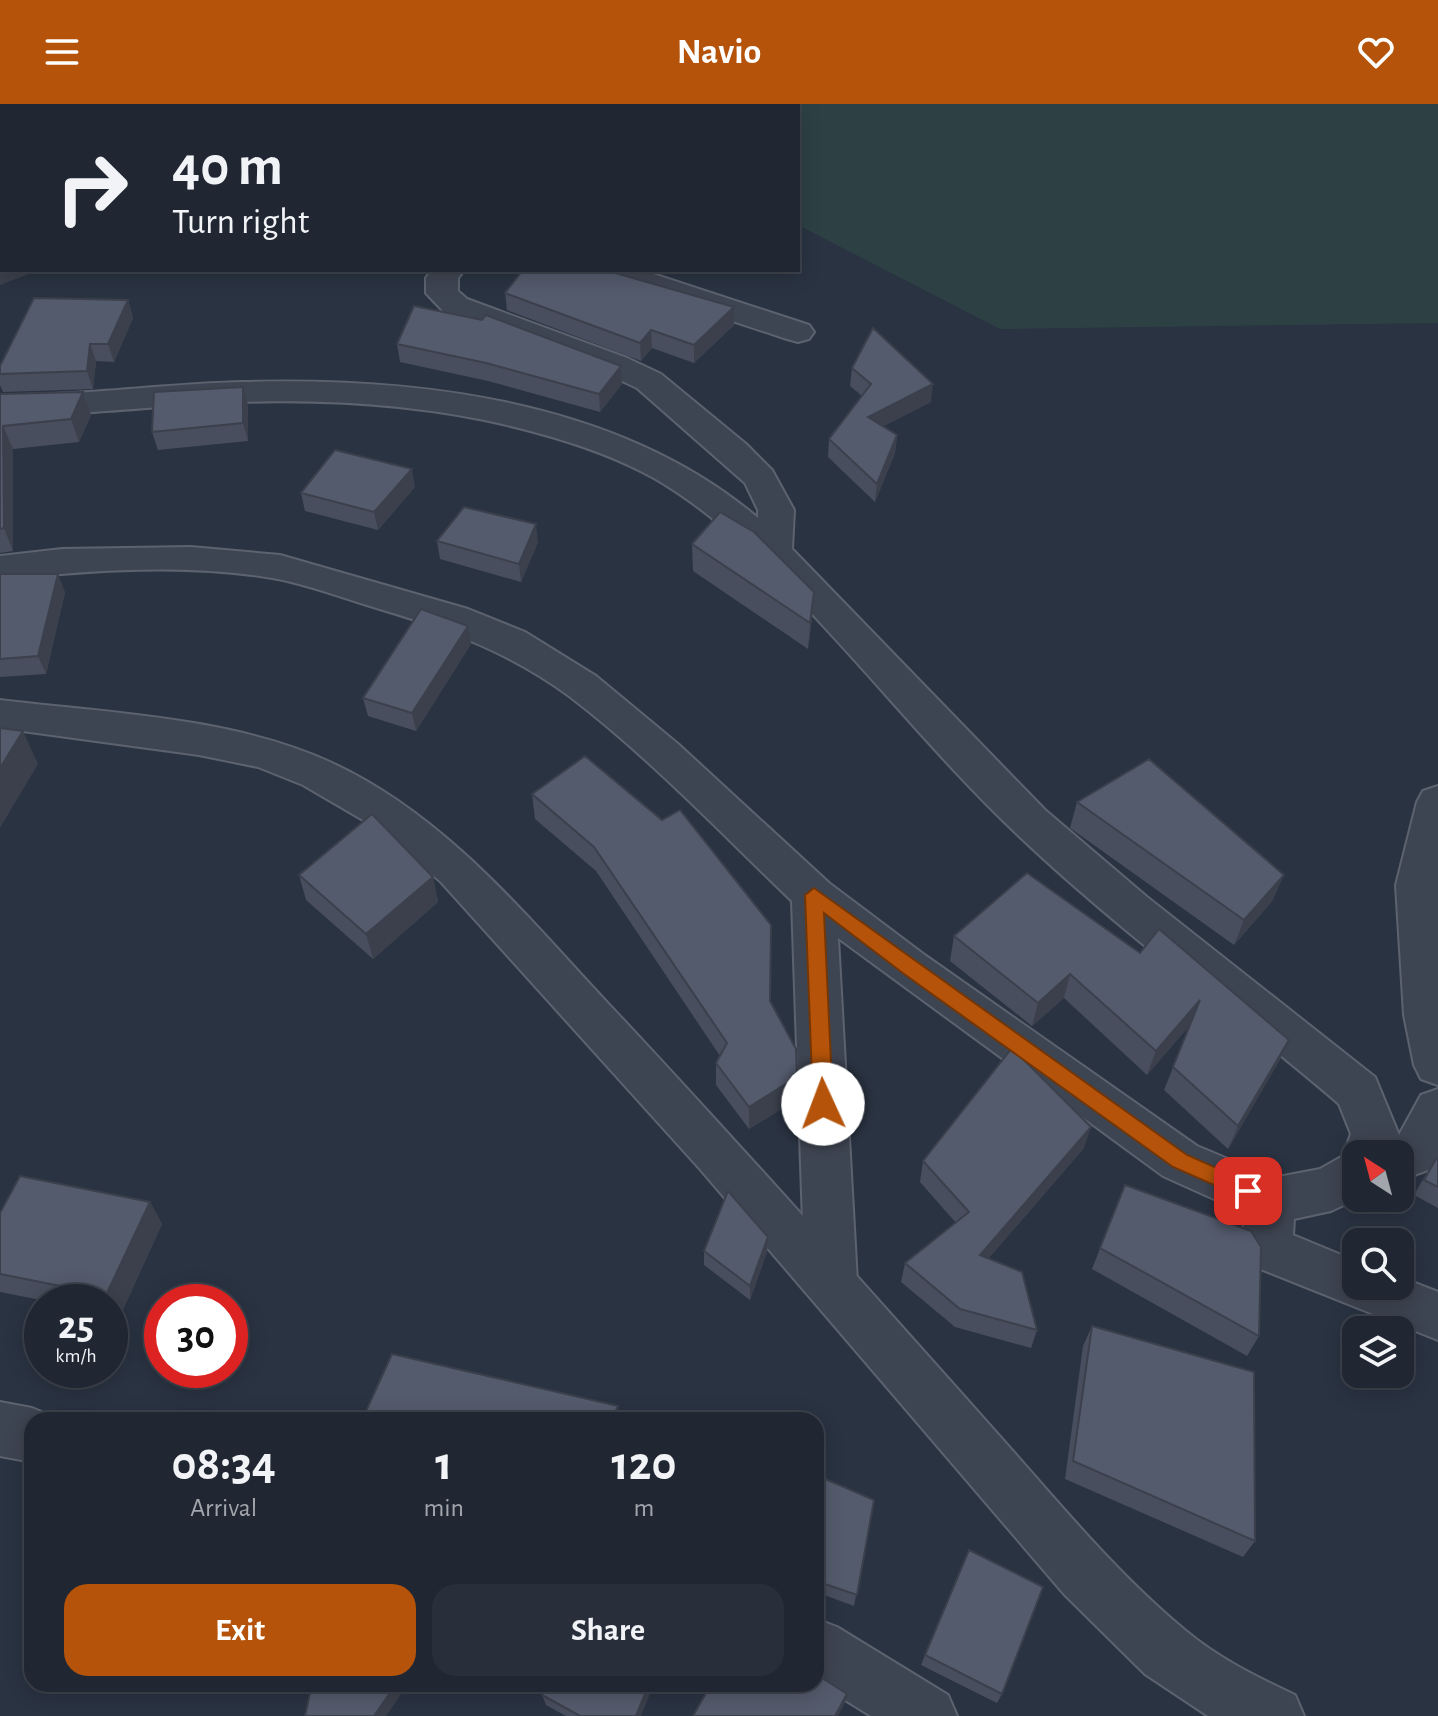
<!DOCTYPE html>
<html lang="en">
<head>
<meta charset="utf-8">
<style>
	:root { --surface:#202632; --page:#282e3a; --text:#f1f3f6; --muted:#a2a5ac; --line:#3d434d; --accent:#b45309 }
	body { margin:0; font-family:"Alegreya Sans",sans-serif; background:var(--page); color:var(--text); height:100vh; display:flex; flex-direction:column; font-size:30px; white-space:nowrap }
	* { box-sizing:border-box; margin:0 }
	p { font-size:26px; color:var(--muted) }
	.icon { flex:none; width:44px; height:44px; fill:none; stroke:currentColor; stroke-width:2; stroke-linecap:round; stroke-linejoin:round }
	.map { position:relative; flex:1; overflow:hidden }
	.panel { position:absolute; left:24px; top:1308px; width:800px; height:280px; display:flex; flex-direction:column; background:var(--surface); border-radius:24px; box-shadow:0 4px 20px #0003,0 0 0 2px var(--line) }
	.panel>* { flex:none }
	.hud { position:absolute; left:0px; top:0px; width:800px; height:168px; box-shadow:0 4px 20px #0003,0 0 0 2px var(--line); background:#202632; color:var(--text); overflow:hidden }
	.needle { width:52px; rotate:324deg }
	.fabs { position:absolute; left:1342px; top:1036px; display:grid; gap:16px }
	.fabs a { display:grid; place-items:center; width:72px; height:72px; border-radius:16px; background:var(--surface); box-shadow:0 4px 20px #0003,0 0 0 2px var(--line); font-size:40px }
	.speed { position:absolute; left:24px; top:1180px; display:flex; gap:16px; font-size:40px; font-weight:700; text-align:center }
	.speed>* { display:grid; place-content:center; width:104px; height:104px; border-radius:50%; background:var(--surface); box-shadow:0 4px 20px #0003,0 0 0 2px var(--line); line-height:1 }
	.speed small { font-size:20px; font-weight:400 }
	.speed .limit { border:12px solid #d22; background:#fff; color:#111 }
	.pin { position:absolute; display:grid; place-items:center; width:68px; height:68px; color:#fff; margin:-34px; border-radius:16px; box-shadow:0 4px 12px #0006 }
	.me { position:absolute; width:88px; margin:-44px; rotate:358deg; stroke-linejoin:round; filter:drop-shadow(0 0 6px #0008) }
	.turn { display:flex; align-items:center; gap:28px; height:168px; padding:0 40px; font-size:36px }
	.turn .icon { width:104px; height:104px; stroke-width:2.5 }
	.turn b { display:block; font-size:56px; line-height:68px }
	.eta { display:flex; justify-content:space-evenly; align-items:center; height:136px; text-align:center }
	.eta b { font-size:48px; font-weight:600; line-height:56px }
	.action { display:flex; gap:16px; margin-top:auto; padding:16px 40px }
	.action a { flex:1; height:92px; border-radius:24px; background:var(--accent); color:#fff; font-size:32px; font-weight:600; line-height:92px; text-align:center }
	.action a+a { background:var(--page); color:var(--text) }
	header { display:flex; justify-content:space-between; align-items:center; height:104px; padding:0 40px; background:var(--accent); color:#fff; font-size:36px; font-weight:600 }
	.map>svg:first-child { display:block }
	.green { fill:#2d4144 }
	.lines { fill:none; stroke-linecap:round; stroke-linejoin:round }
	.minor-casing { stroke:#5c636f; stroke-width:4 }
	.tertiary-casing { stroke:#5c636f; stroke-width:4 }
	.minor { fill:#3e4552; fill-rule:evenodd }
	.tertiary { fill:#3e4552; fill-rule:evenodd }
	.wall { fill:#484e5d }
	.shaded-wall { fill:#3b404c }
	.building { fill:#545b6c; stroke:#3b404c; stroke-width:2 }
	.route { fill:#b45309; stroke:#753606; stroke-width:2 }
</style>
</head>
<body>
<header><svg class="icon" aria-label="menu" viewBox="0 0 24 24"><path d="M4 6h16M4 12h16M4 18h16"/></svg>Navio<svg class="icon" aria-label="heart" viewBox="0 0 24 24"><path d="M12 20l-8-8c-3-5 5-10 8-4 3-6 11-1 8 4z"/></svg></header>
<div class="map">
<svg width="1438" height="1612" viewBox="0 0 1438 1612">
	<rect width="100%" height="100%" fill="#2a3342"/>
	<path class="green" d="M561,0H1438V219L1000,225L798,121V2Z"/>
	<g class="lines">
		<g class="minor-casing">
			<g id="minor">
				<path d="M432,166H464L458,174V187L467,195L627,254L661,270L746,340L772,366L794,406L792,445L1045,706L1147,793L1375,973L1399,1031L1421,991L1438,985V1053L1431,1065L1400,1076V1050H1356V1094H1359L1331,1107L1294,1115L1293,1131L1356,1157V1182H1400V1173L1438,1188V1236L1248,1160L1241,1144L1245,1109L1163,1072L838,834L857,1178L849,1195L831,1202L813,1195L805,1178L792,797C720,728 649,653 569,592C512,550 450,526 383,506C349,496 313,482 278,475C189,459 90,466 0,476V452L62,445L191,443L280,451L468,505L525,528L596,572L678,640L829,779L926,852L1197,1042L1273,1074L1320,1065L1343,1052L1351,1030L1339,1000C1233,909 1120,828 1019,732C951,668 891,595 828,527C776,470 721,413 654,374C616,353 575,339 534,328C440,302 338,295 240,298C160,301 80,312 0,311V291C81,292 161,280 242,278C417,273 619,296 758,414V406L745,379L637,284L603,268L445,209L426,189V174Z"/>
				<path d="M594,166H641L809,221L814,228L809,235L798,238L787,235L599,173Z"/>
				<path d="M1438,682V981L1421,975L1414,961L1404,911L1396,781L1417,698L1423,687Z"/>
				<path d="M0,1298L32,1304L51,1312L53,1316H32V1358L0,1352Z"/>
				<path d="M816,1515L837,1523L948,1591L957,1612H871L816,1578Z"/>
			</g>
		</g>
		<g class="tertiary-casing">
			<path id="tertiary" d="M0,596C107,609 233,613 332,659C449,713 531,818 617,909C743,1044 865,1181 987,1318C1051,1389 1112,1466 1186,1527C1218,1554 1257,1573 1295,1591L1304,1612H1208L1145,1570L1064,1490L700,1065L440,777L375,723L303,681L258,663L199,651L0,624Z"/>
		</g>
		<use href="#minor" class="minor"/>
		<use href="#tertiary" class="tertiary"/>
	</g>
	<g class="wall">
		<path d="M505,189L734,221L694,259L652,244L641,257L507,206Z"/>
		<path d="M128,196L133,214L114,258L96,257L93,285L3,288L0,281V262Z"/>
		<path d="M482,216L622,280L600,308L488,277L400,258L397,240Z"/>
		<path d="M852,264L931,298L883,322L897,331L895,349L875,398L828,353L829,335L862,292L850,282Z"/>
		<path d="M83,288L91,311L79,338L13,345V447L0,449V291Z"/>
		<path d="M248,301V337L158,346L152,328Z"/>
		<path d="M415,383L378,426L305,407L301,389Z"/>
		<path d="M437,437L538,438L521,478L440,455Z"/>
		<path d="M692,440L812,514L808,545L693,467Z"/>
		<path d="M0,470L65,488L46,570L0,573Z"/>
		<path d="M468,522L471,540L416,627L368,612L363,594Z"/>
		<path d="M585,652L770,897L797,973L796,996L749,1025L716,981V959L720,952L596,767L535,715L532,690Z"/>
		<path d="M1077,698L1273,796L1234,841L1070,724Z"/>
		<path d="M299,771L433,773L438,798L373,855L306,796Z"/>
		<path d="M954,832L1140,849L1289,936L1278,959L1228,1045L1164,986L1190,921L1147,971L1064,894L1032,922L950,857Z"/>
		<path d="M1084,1044L988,1155L1037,1226L1031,1244L955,1223L901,1178L905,1159L956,1119L920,1078L923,1057Z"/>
		<path d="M1438,1054V1104L1414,1091L1426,1070Z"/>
		<path d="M1125,1081L1259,1232L1247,1252L1092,1165Z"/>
		<path d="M150,1098L162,1120L120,1212L110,1210V1198H51L0,1188V1109Z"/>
		<path d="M768,1133L767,1148L750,1196L704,1161V1147Z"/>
		<path d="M1092,1222L1255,1437L1243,1453L1065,1375L1083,1242Z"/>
		<path d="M816,1371L874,1396L854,1502L816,1488Z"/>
		<path d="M925,1551L1002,1590L997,1599L921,1561Z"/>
		<path d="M542,1591L641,1612H566L546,1601Z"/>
	</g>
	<g class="shaded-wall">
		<path d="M0,154H2V166H40L0,181Z"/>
		<path d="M128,196L133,214L114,258L108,240Z"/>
		<path d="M734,203V221L694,259V241Z"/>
		<path d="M651,226L652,244L641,257L640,239Z"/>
		<path d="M90,240L96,257L93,285L87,267Z"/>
		<path d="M621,262L622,280L600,308L599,290Z"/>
		<path d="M933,280L931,298L867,331L868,313Z"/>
		<path d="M243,283L248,301V337L243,319Z"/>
		<path d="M83,288L91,311L79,338L71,315Z"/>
		<path d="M3,322L13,345V447L4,424Z"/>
		<path d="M897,331L895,349L875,398L877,380Z"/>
		<path d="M412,365L415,383L378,426L374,408Z"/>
		<path d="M536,420L538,438L521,478L519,460Z"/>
		<path d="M58,470L65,488L46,570L38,552Z"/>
		<path d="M814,488L812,514L808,545L810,519Z"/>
		<path d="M468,522L471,540L416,627L412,609Z"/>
		<path d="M23,627L38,660L0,724V664Z"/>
		<path d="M1284,771L1273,796L1234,841L1244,816Z"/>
		<path d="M433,773L438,798L373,855L366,830Z"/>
		<path d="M1070,870L1064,894L1032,922L1038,899Z"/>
		<path d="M1200,896L1191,920L1147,971L1156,947Z"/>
		<path d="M1289,936L1278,959L1228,1045L1238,1022Z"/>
		<path d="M797,973L796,996L749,1025V1003Z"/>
		<path d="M1091,1023L1084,1044L974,1171L980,1151Z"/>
		<path d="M150,1098L162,1120L120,1212L106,1191Z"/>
		<path d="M768,1133L767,1148L750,1196V1182Z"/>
		<path d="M618,1302L619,1316H612Z"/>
		<path d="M396,1580H405L406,1583L386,1612H374Z"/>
		<path d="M649,1580H654L641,1612H636Z"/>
		<path d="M847,1590L845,1599L838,1612H835Z"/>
	</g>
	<g class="building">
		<path d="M0,73L2,74V154H0Z"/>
		<path d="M523,166H605L734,203L694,241L651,226L640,239L505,189Z"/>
		<path d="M34,194L128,196L108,240H90L87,267L0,270V262Z"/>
		<path d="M414,202L482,216L486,211L621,262L599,290L486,259L397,240Z"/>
		<path d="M873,224L933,280L868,313L897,331L877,380L829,335L871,280L852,264Z"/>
		<path d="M243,283V319L152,328L154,288Z"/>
		<path d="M83,288L71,315L3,322L4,424L0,425V290Z"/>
		<path d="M335,346L412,365L374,408L301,389Z"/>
		<path d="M464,403L536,420L519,460L437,437Z"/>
		<path d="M720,408L754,428L814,488L810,519L692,440Z"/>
		<path d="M0,470H58L38,552L0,555Z"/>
		<path d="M421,505L468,522L412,609L363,594Z"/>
		<path d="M0,624L23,627L0,664Z"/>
		<path d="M585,652L662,716L680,706L771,821L770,897L796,945L797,973L749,1003L716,959L727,939L594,743L532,690Z"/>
		<path d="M1149,655L1284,771L1244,816L1077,698Z"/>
		<path d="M372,710L433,773L366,830L299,771Z"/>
		<path d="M1027,769L1140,849L1159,825L1289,936L1238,1022L1173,963L1200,896L1156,947L1070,870L1038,899L954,832Z"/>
		<path d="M1012,944L1091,1023L980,1151L1022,1168L1037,1226L960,1205L905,1159L969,1108L923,1057Z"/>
		<path d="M1438,1054V1083L1424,1076L1436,1055Z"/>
		<path d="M20,1072L150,1098L106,1191L0,1170V1109Z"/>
		<path d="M1125,1081L1251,1127L1261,1143L1259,1232L1100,1144Z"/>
		<path d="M728,1087L768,1133L750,1182L704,1147Z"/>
		<path d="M1092,1222L1254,1268L1255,1437L1073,1357Z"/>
		<path d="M392,1250L618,1302L612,1316H362Z"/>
		<path d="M816,1371L874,1396L857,1491L816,1477Z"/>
		<path d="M969,1446L1043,1483L1002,1590L925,1551Z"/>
		<path d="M816,1570L847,1590L835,1612H693L711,1580H816Z"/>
		<path d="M312,1580H396L374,1612H305Z"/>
		<path d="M546,1580H649L636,1612H580L542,1591Z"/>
	</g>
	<path class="route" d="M814,784L1187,1051L1255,1081L1258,1087L1255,1094L1248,1096L1173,1063L904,870L824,809L833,1000L830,1006L823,1008L816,1006L813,1000L805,791Z"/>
</svg>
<div class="fabs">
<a><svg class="needle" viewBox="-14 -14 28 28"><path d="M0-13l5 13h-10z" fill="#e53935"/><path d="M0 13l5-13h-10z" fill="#a2a5ac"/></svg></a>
<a><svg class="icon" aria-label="search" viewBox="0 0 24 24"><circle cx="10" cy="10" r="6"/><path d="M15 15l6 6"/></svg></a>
<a><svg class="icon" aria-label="layers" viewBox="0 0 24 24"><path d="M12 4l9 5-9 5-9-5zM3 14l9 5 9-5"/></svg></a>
</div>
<div class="speed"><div>25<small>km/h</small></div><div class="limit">30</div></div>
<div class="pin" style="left:1248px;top:1087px;background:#d93025"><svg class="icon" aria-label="arrive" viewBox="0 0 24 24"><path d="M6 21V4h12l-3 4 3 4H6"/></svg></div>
<svg class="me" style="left:823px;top:1000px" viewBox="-20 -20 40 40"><circle r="19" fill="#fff"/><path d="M0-13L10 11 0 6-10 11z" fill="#b45309"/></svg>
<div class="hud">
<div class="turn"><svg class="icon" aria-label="right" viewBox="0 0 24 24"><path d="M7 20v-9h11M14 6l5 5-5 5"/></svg><div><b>40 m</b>Turn right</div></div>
</div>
<section class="panel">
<div class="eta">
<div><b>08:34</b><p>Arrival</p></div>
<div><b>1</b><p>min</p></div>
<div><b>120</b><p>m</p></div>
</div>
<div class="action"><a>Exit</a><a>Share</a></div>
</section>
</div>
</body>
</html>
